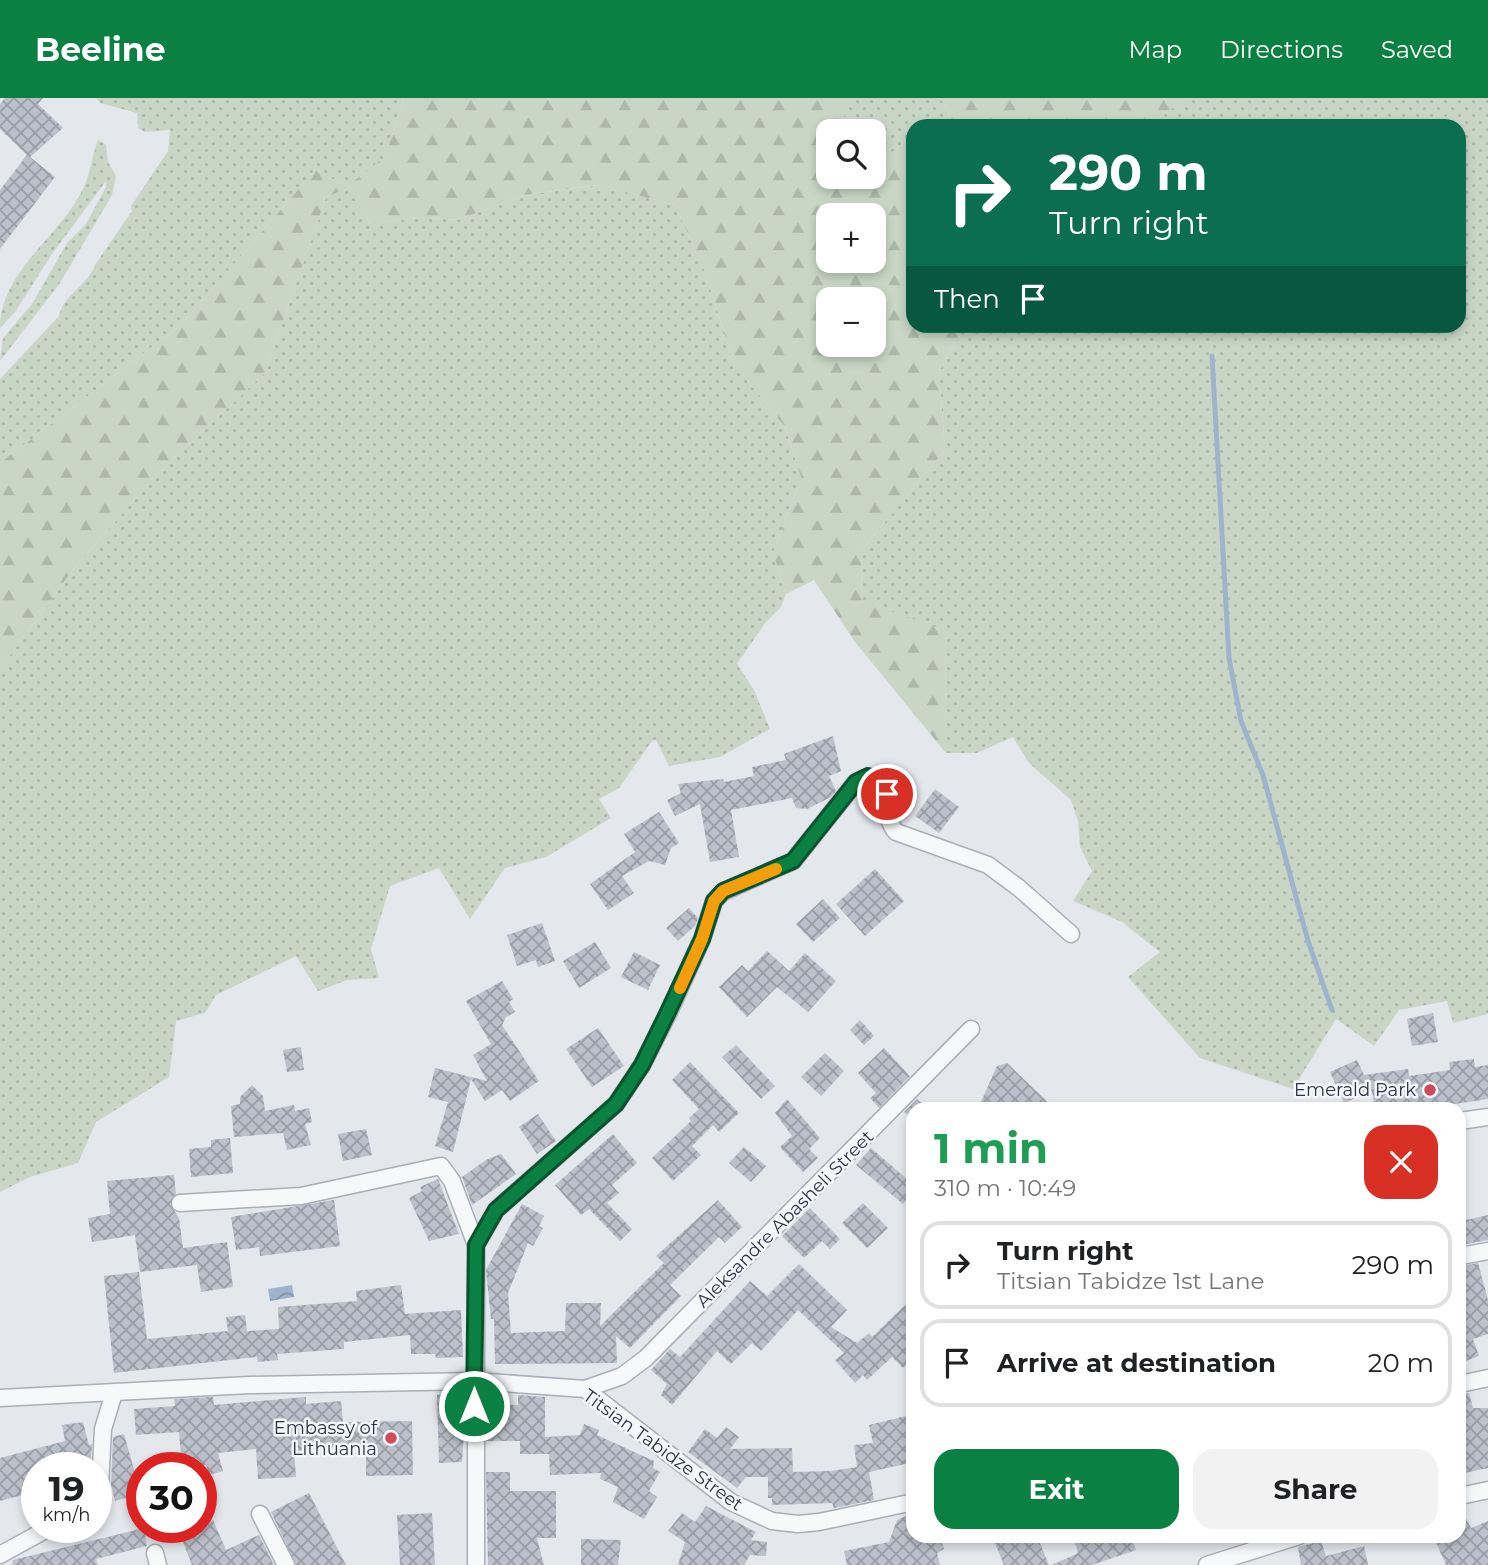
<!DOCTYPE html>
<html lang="en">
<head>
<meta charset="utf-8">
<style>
	:root { --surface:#fff; --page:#f2f2f2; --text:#202124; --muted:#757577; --line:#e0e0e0; --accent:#0b8043 }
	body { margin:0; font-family:Montserrat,sans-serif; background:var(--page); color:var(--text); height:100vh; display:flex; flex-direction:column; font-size:26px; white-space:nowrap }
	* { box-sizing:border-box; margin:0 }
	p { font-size:23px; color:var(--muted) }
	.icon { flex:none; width:38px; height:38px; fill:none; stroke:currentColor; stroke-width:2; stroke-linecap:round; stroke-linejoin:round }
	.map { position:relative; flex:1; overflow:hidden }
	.panel { position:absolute; left:906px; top:1004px; width:560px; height:441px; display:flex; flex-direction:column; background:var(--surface); border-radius:21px; box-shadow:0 4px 10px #0003 }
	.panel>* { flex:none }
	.guide { position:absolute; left:906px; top:21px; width:560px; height:214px; border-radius:21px; box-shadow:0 4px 10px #0003; background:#0b6e4f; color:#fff; overflow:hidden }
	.controls { position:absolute; left:816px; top:21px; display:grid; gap:14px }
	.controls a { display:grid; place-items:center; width:70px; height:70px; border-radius:14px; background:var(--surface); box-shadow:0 4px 10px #0003; font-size:35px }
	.speed { position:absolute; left:21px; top:1354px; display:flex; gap:14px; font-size:35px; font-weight:700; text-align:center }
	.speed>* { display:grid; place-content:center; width:91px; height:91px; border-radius:50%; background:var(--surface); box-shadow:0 4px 10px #0003; line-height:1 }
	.speed small { font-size:18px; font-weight:400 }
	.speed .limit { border:10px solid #d22; background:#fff; color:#111 }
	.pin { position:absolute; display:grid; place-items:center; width:60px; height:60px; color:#fff; margin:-30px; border:4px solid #fff; border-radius:50%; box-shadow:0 2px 7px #0007 }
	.me { position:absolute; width:77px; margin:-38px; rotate:0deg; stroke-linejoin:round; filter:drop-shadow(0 0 5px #0008) }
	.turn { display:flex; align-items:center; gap:24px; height:147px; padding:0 28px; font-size:32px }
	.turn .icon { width:91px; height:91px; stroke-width:2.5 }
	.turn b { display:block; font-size:49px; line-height:60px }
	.then { display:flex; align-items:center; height:66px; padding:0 28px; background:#0003; gap:14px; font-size:26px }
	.round { display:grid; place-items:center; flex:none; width:74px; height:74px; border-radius:21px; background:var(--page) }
	.summary { display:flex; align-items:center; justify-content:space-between; height:119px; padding:0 28px }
	h1 { font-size:42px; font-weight:700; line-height:52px; color:#1e9e55 }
	.button { display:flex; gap:14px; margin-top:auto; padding:14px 28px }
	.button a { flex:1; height:80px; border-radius:21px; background:var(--accent); color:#fff; font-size:28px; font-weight:700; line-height:80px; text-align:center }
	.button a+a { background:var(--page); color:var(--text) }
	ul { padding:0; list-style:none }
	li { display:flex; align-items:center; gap:21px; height:88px; margin:0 14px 10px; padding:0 14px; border:4px solid var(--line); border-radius:21px }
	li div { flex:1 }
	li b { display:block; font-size:26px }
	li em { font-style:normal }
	header { display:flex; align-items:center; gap:42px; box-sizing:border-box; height:98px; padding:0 35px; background:var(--accent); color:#fff }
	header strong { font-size:33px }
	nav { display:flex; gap:38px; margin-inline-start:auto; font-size:24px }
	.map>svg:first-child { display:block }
	.grass { fill:url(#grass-dots) }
	.forest { fill:url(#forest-firs); fill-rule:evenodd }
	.water { fill:url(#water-waves) }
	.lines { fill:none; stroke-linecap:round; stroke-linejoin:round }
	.stream { stroke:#9fb4cc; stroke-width:5 }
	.building { fill:url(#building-cross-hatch) }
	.minor-casing { stroke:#a9aeb7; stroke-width:19 }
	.minor { stroke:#f7f8fa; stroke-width:16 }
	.route-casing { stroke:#07532c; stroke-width:18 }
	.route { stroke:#0b8043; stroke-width:12 }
	.slow { stroke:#f59e0b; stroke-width:12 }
	.poi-dot { fill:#d1495b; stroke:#f4f6f9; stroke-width:2.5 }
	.labels { text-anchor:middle; stroke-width:5; stroke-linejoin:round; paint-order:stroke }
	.poi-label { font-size:18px; fill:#2b3445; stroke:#f4f6f9; text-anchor:end }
	.street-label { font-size:18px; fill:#2b3445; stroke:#f4f6f9 }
</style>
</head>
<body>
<header>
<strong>Beeline</strong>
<nav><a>Map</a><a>Directions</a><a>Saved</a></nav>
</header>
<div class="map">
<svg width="1488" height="1467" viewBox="0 0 1488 1467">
	<defs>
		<pattern id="grass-dots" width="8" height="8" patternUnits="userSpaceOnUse" patternTransform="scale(1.75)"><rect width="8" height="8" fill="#c9d6c5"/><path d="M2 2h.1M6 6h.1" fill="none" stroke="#adb8ab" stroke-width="1.8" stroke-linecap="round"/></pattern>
		<pattern id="forest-firs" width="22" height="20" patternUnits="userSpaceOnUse" patternTransform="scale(1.75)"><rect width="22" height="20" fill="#c9d6c5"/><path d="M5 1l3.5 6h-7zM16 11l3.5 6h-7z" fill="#adb8ab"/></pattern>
		<pattern id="water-waves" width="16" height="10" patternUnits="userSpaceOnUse" patternTransform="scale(1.75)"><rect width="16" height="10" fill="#9fb4cc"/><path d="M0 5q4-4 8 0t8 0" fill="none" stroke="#8293a7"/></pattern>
		<pattern id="building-cross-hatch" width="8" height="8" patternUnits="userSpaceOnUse" patternTransform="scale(1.75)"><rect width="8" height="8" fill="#bbc0ca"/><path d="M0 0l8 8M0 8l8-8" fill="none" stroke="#989da6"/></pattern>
	</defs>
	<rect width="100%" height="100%" fill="#e4e7ec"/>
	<g class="grass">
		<path d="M97,0H404L385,59L348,89L370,126L426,119L457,122L524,97L599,87L675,107L705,174L734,266L785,329L801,380L773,455L786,496L781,509L765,525L737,566L754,592L770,631L720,659L669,668L656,642L652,643L619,690L599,701L611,720L546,759L505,770L470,821L439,770L390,788L371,851L379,880L347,882L318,893L296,858L216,897L205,915L176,923L169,979L96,1024L78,1065L30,1079L0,1094V571L69,477L154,379L265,275L326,100L347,88L315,72L182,226L0,365V281L59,218C63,197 88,187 95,167L132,113L131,108L168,53L170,32L145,34L138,30L137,15L100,5Z"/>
		<path d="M849,0H940L948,12L951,28H914L913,37L896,52L873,63V33H838C839,20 850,13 849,0Z"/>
		<path d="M1187,0H1488V916L1453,925L1447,903L1399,912L1374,948L1336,921L1293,991L1200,960L1128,879L1160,854L1122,824L1073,803L1092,773L1080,749L1078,723L1071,702L1029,665L1013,639L977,655H946L945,533L862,504L861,453L945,352L939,274L964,228H1460V28H1147Z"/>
		<path d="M98,42L106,47L108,64L116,78L112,97L60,185L0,263L3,240L32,206L67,145L86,126L106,89V83L52,156L15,214L0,230C0,173 62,137 84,89C91,74 92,57 98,42Z"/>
	</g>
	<g class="forest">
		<path d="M404,0H849C851,14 839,20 838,33H828V79H840L851,86L873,79V63L896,52L913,37L914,228H964L939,274L945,352L861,453L862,503L945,532L946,655L855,544L814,482L786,496L773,455L801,380L785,329L734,266L705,174L675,107L598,87L524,97L457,122L426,119L370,126L347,89L326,100L265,275L154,379L69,477L0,571V365L182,226L315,72L347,88L385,59ZM828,117H873V163H828ZM828,201H873V247H828Z"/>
		<path d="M940,0H1187L1147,28H951L948,12Z"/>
	</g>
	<path class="water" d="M292,1187L294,1199L270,1203L268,1191Z"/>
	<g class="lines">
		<path class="stream" d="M1212,258L1229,560L1241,623L1263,677L1308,843L1332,912"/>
	</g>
	<g class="building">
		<path d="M5,0H43L38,6L63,30L30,59L55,79L0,151V92L27,57L0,31V6Z"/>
		<path d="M833,638L841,673L829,678L836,693L831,699L807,711L796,710L792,700L731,712L739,759L710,764L700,706L675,718L667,702L681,695L678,686L723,681L724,684L754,678L752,669L786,662L784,656Z"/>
		<path d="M935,691L959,709L939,735L915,718Z"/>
		<path d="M659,714L679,745L671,750L665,767L649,763L622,778L634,795L608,812L590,786L635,754L624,736Z"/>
		<path d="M875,771L904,803L865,838L836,806Z"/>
		<path d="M823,801L840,820L813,844L796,826Z"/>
		<path d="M689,810L698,820L695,828L678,843L666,830Z"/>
		<path d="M542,825L555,863L538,869L536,862L517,868L507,837Z"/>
		<path d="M595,844L611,870L579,890L563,863Z"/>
		<path d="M767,853L789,873L805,855L836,883L808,914L777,889L747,919L719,889L742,867L748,873Z"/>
		<path d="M634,854L660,867L648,892L621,879Z"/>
		<path d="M502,883L513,901L509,904L515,914L506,919L502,927L539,983L510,1003L502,992L485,1003L471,981L453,1054L435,1048L448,1004L428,999L435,970L487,983L473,957L491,946L466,903Z"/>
		<path d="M1433,915L1438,944L1412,948L1407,921Z"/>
		<path d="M860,922L874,938L864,947L850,932Z"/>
		<path d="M598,930L624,968L592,989L566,951Z"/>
		<path d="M736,947L775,988L761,1001L722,959Z"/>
		<path d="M301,949L304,972L287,974L283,952Z"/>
		<path d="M884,950L910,978L879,1010L870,1000L876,995L858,975Z"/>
		<path d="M825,955L844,973L821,998L801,979Z"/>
		<path d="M1474,961L1475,969L1488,967V1001L1416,1012H1375L1372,993L1344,1005L1330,974L1357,962L1364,977L1408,971L1409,978L1450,972L1449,964Z"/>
		<path d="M690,964L739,1015L719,1034L713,1027L692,1048L701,1057L673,1083L652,1060L691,1023L689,1020L699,1011L672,982Z"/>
		<path d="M1007,965L1056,1012H987L980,1006L997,968Z"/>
		<path d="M252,987L263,998L265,1013L294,1007L295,1013L309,1010L312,1024L305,1026L311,1047L287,1052L283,1035L234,1039L231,1008L240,1006V999Z"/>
		<path d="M787,1001L820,1040L809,1051L818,1060L803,1074L780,1049L792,1038L775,1015Z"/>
		<path d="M917,1001L929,1012H914V1023L904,1014Z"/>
		<path d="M538,1016L556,1043L537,1056L519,1029Z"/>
		<path d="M366,1031L372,1057L343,1063L338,1036Z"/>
		<path d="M613,1036L637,1065L612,1087L619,1095L607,1105L632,1131L620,1143L589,1111L581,1117L555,1087Z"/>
		<path d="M230,1040L233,1075L191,1079L189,1051L211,1049V1042Z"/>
		<path d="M744,1049L766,1068L751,1084L729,1065Z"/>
		<path d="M871,1050L914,1087V1094L903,1106L856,1067Z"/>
		<path d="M501,1056L516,1076L472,1107L462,1079L486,1062Z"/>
		<path d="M174,1077L176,1096L170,1106L179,1120L183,1150L227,1144L233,1189L201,1194L197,1167L140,1174L135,1137L92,1144L88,1120L110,1116L107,1083Z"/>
		<path d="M438,1081L459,1136L429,1143L409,1100L422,1093L420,1089Z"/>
		<path d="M334,1102L340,1148L260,1158L259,1149L236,1152L231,1119Z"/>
		<path d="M718,1102L742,1129L725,1145L719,1139L670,1187L681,1198L630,1250L616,1238L617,1265L495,1266L494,1221H491L486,1172L522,1106L544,1118L539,1128L543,1130L533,1148L528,1145L508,1195L511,1235L565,1233L566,1205H601L600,1228L664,1165L656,1158Z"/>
		<path d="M863,1105L888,1130L867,1150L842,1125Z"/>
		<path d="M810,1110L840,1141L830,1151L822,1143L804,1160L782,1138Z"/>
		<path d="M1460,1114H1464L1466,1122L1488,1117V1142L1460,1147Z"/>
		<path d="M1478,1165L1488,1202V1236L1473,1241L1479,1258L1460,1265V1168Z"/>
		<path d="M799,1166L847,1212L831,1229L857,1245L869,1235L872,1239L905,1207L914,1216V1275L906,1267L903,1270L892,1259L867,1282L863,1277L855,1285L835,1262L844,1255L798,1212L761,1253L752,1245L731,1266L717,1253L672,1307L661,1297L667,1286L651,1272L670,1251L680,1259L750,1183L767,1198Z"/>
		<path d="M139,1174L147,1241L228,1233L226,1219L245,1217L247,1233L279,1231L278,1209L357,1203L356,1193L401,1187L405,1216L461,1212L463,1259L436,1260L435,1256H411L410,1237L344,1244V1251L277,1256L278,1262L258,1264L257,1259L114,1275L104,1178Z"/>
		<path d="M1469,1295L1473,1310H1488V1370L1460,1376V1339L1465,1337L1460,1296Z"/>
		<path d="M460,1296V1306H466L462,1364L439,1365L437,1297Z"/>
		<path d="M518,1297L545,1299V1339L580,1337L584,1326L599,1332L597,1337L654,1363L653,1370L660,1374L649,1393L657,1399L644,1421L613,1404L618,1389L600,1381L601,1375L550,1377L549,1356H520V1343H486V1306L518,1307Z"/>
		<path d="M213,1299L214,1307L306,1299V1306L341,1303L343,1324L412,1323L413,1377L366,1378V1347L294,1353L296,1379L258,1381L256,1351L218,1355L223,1373L209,1377L206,1367L182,1368L179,1334L136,1337L134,1311L175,1308L174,1301Z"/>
		<path d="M914,1316V1364L869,1374L874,1402L834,1410L832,1405L772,1407V1400H768V1379H746L737,1390L688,1354L705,1331L717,1340L726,1329L739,1339L730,1351L792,1350L793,1374L831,1373L857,1369L854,1347L873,1345L869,1327Z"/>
		<path d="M83,1324L89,1347L92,1346L90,1370H37V1393L0,1403V1360L65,1343L62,1327Z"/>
		<path d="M124,1336L141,1396L115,1403L111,1387L113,1339Z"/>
		<path d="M486,1374H510V1393H556V1440H537L544,1467H488Z"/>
		<path d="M309,1395L346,1467H296L271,1414Z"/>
		<path d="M706,1408L756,1434L751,1442L767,1444L766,1458L750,1457L744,1467H678L685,1444L668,1433L682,1415L695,1424Z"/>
		<path d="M1460,1408L1471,1430L1488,1423V1467H1446L1435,1442L1460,1438Z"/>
		<path d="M432,1415L435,1467H400L397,1417Z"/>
		<path d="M913,1415L914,1438H940L944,1451L937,1455L940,1467H847L844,1453L889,1444L897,1422Z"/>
		<path d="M213,1422L226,1452L259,1437L274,1467H192L180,1437Z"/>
		<path d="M144,1430L147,1448L96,1461L98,1467H12L13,1462Z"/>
		<path d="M992,1438H1037L1049,1467H1004Z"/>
		<path d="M1073,1438H1131L1136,1452L1092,1467H1052L1078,1455Z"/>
		<path d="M581,1441L621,1442L618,1467H581Z"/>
		<path d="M1321,1443L1326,1458L1364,1448L1368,1467H1301L1298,1449Z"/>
	</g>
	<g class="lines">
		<g class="minor-casing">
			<g id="minor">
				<path d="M1460,1023L1488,1019"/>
				<path d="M180,1105L301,1098L441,1068L452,1083L476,1147"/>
				<path d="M1460,1158L1488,1153"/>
				<path d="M1460,1286L1488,1280"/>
				<path d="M585,1291L622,1278L646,1260L971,931"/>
				<path d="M0,1300L249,1287L475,1283L585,1291L731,1404L772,1423L798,1426L819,1424L914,1404"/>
				<path d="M1460,1398L1488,1392"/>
				<path d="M96,1399L100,1387L103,1331L114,1295"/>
				<path d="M260,1416L286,1467"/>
				<path d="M155,1455L158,1467"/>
				<path d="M0,1457L49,1430"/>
				<path d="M476,1467V1147L496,1112L616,1006L642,967L668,916L702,841L714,803L723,794L793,763L856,684L868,679L881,682C887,698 885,722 896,734L988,767L1019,790L1071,836"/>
				<path d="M1207,1467L1299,1438"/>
			</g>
		</g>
		<use href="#minor" class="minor"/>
	</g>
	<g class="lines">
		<g class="route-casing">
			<path id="route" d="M474,1308L476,1147L496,1112L616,1006L642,967L667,916L702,841L714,803L723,793L793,763L856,684L868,678L881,682L887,696"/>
		</g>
		<use href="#route" class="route"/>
		<path class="slow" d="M680,890L702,841L714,803L723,793L776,771"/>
	</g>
	<g class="poi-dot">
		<circle cx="1430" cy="992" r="7"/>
		<circle cx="391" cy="1340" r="7"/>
	</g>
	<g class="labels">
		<g class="poi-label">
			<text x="1416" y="998">Emerald Park</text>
			<text x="377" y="1336">Embassy of<tspan x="377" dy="21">Lithuania</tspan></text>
		</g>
		<g class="street-label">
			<text transform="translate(785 1121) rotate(-45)" y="6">Aleksandre Abasheli Street</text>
			<text transform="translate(663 1352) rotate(36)" y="6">Titsian Tabidze Street</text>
		</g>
	</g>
</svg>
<div class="controls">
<a><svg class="icon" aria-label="search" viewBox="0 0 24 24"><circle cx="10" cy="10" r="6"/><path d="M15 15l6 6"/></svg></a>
<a>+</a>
<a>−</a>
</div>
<div class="speed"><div>19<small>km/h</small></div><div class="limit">30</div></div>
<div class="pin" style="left:887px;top:696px;background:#d93025"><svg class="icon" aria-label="arrive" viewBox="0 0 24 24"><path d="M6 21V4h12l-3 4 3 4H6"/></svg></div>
<svg class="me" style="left:474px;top:1308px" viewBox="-20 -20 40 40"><circle r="17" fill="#0b8043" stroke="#fff" stroke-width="3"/><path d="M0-11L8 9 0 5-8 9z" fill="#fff"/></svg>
<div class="guide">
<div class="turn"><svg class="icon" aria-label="right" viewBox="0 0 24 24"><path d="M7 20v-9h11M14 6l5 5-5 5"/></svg><div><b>290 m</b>Turn right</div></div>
<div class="then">Then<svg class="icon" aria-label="arrive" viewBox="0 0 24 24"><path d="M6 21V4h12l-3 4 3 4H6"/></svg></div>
</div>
<section class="panel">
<div class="summary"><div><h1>1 min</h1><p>310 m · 10:49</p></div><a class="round" style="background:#d93025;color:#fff"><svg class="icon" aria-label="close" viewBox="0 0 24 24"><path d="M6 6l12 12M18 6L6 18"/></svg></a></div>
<ul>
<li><svg class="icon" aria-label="right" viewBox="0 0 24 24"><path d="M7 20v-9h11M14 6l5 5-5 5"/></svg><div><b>Turn right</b><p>Titsian Tabidze 1st Lane</p></div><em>290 m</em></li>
<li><svg class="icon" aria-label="arrive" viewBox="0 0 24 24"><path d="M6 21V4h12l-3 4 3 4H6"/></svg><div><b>Arrive at destination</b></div><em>20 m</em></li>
</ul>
<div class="button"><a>Exit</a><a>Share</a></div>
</section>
</div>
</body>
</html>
